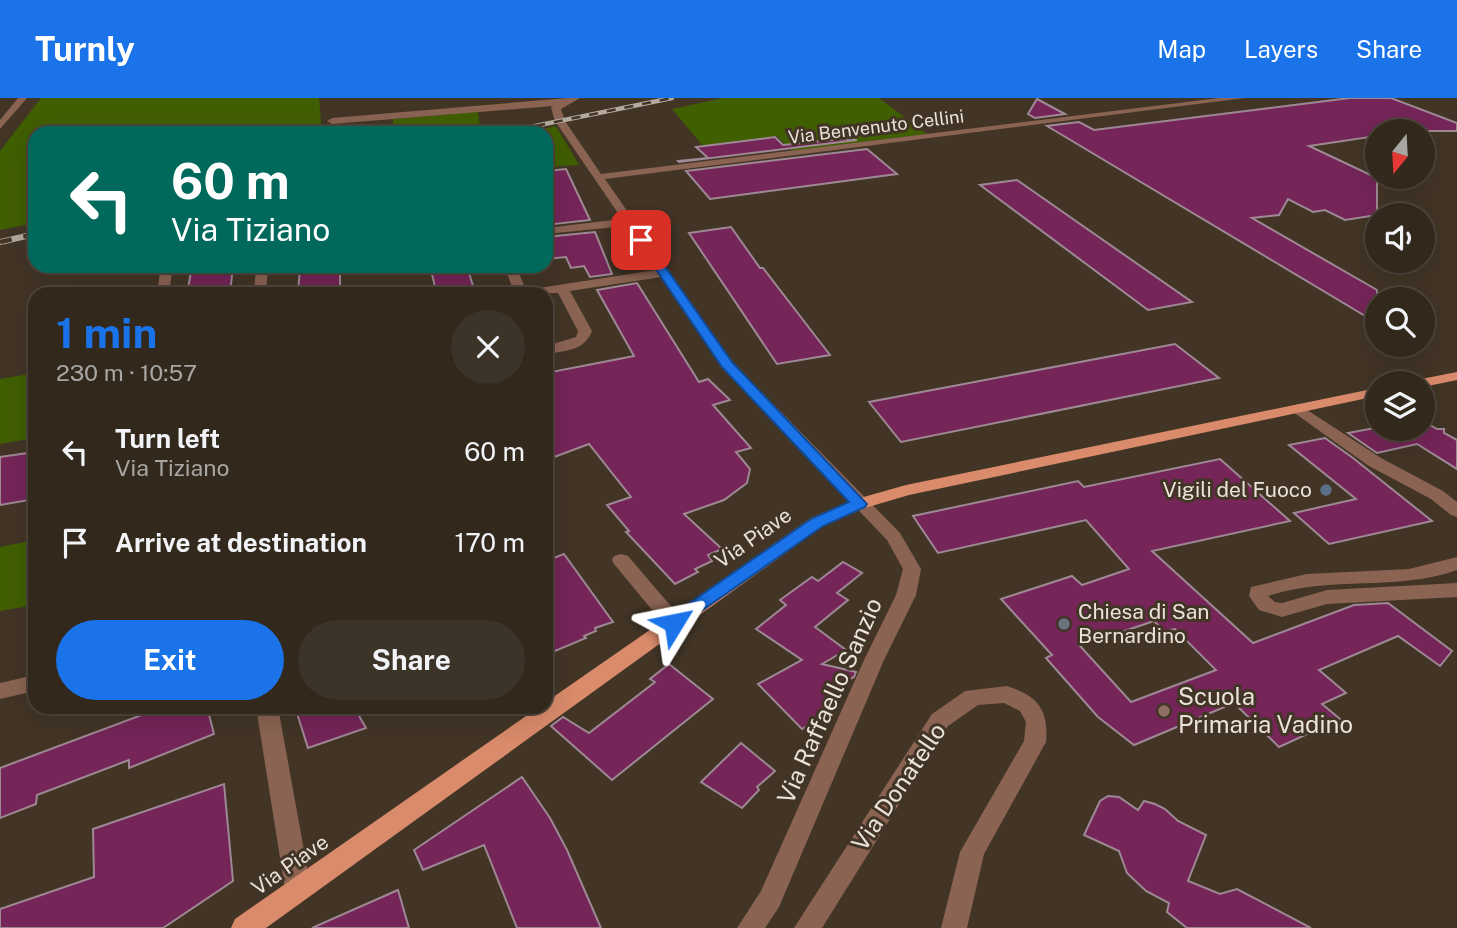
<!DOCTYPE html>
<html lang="en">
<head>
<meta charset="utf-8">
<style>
	:root { --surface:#32281c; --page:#3d3429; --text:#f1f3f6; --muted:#a8a6a3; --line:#4d443b; --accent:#1a73e8 }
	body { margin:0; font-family:"Public Sans",sans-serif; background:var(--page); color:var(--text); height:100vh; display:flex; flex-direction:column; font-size:26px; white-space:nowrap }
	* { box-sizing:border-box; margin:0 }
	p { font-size:23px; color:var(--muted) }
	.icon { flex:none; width:38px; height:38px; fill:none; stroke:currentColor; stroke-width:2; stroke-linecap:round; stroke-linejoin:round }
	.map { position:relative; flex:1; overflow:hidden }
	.panel { position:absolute; left:28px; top:189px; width:525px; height:427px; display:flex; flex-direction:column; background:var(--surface); border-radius:21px; box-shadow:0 7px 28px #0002,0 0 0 2px var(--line) }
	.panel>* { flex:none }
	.top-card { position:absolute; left:28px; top:28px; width:525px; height:147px; border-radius:21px; box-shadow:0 7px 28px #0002,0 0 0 2px var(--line); background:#00695c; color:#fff; overflow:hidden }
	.needle { width:46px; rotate:198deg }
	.fabs { position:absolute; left:1365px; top:21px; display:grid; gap:14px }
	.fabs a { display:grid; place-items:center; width:70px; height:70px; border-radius:50%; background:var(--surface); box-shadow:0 7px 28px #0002,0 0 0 2px var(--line); font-size:35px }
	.pin { position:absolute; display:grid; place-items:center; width:60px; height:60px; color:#fff; margin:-30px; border-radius:14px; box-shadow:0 4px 10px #0006 }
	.me { position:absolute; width:77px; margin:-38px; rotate:55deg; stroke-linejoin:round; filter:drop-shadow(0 0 5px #0008) }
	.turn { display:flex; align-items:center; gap:24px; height:147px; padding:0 28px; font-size:32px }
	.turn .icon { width:91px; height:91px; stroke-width:2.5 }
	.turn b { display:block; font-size:49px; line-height:60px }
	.round { display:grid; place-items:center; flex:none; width:74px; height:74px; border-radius:37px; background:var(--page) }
	.summary { display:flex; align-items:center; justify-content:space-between; height:119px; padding:0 28px }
	h1 { font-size:42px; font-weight:700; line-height:52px; color:var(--accent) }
	.action { display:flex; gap:14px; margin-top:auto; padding:14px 28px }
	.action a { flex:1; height:80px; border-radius:42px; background:var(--accent); color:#fff; font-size:28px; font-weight:700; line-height:80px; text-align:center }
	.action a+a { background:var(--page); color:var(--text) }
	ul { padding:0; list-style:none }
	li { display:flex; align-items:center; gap:21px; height:91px; padding:0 28px }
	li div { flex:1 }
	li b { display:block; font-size:26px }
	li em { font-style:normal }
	header { display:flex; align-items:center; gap:42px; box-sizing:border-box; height:98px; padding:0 35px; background:var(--accent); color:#fff }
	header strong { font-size:33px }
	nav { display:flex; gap:38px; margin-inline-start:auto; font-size:24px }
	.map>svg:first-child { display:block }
	.green { fill:#405f00 }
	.building { fill:#752558; stroke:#9e8894; stroke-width:2; fill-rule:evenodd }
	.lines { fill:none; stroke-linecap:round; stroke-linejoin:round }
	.minor { fill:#8a6353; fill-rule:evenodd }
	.major { fill:#d98b6b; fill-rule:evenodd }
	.rail-far1-casing { stroke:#b4aa9f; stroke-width:4.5 }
	.rail-casing { stroke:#b4aa9f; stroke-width:6 }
	.rail-far1 { stroke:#423526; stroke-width:2.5; stroke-dasharray:9; stroke-linecap:butt }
	.rail { stroke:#423526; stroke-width:4.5; stroke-dasharray:12; stroke-linecap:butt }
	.route { fill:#1a73e8; stroke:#114b97; stroke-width:2 }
	.service-dot { fill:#5c6f8a; stroke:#423526; stroke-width:2.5 }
	.worship-dot { fill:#6b7280; stroke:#423526; stroke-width:2.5 }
	.education-dot { fill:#8d6e63; stroke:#423526; stroke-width:2.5 }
	.labels { text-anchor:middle; stroke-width:6; stroke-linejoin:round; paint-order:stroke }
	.far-street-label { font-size:18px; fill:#ebe3da; stroke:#423526 }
	.poi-label { font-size:21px; fill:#ebe3da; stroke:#423526; text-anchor:end }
	.street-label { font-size:21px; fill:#ebe3da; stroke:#423526 }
	.near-poi-label { font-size:24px; fill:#ebe3da; stroke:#423526; text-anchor:start }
	.near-street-label { font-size:24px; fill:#ebe3da; stroke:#423526 }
</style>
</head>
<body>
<header>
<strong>Turnly</strong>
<nav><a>Map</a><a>Layers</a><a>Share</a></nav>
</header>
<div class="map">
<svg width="1457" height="830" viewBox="0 0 1457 830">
	<rect width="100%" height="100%" fill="#423526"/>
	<g class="green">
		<path d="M41,0H319L322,35H35V125L0,132V53Z"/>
		<path d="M723,0H879L927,36L792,53L777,38L703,48L672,11Z"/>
		<path d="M478,14L480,28L393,35V21Z"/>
		<path d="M556,28L579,67L546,69V35H525Z"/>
		<path d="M35,275V340L0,346V281Z"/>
		<path d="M35,442V507L0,513V449Z"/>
	</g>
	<g class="building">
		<path d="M1350,0H1391L1457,25V33H1377V38L1309,48L1377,80V117L1345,122L1325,112L1313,114L1288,101L1279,117L1252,120L1377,192V225L1047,28L1079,24L1094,32Z"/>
		<path d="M1037,1L1065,16L1035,20L1028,16Z"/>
		<path d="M775,39L783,47L842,41L857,42L679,64L678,63L708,60L696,49Z"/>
		<path d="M867,51L897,76L710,101L686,73Z"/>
		<path d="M566,71L590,122L546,127V73Z"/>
		<path d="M1017,82L1192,204L1148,212L980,87Z"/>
		<path d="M731,129L760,170H763L830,257L777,266L689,135Z"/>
		<path d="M595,134L612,176L590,179L584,168L571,170L566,159L546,161V139Z"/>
		<path d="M192,168H233L230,196H187Z"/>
		<path d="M300,168H340V196H298Z"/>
		<path d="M430,168H467L473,188L436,193Z"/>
		<path d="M637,185L699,284L708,281L730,302L713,307L751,350L736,354L750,371L747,385L724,402L684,416L722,451L708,457L712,463L695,471L698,474L675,486L626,434L629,433L607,407L631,399L589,346L546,362V275L634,258L597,192Z"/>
		<path d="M1175,246L1219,280L901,344L869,304Z"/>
		<path d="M1423,323L1437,331H1444V335L1457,342V371L1417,346L1377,355L1348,335L1369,331H1423Z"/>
		<path d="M1325,340L1353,360L1432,423L1329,446L1294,415L1356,401L1289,347Z"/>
		<path d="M35,354V401L0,407V359Z"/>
		<path d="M1220,361L1290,423L1152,453L1253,545L1354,507L1388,505L1452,553L1440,568L1398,538L1319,572L1346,595L1322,606L1340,621L1279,649L1234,605L1134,647L1098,619L1046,560L1052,557L1001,501L1072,478L1082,487L1129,471L1086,422L938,455L913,418L1078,383L1084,389ZM1154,523L1164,533L1175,531L1216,572L1131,604L1080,548Z"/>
		<path d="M564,456L613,524L595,530L596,533L584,538L586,540L555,553L546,538V463Z"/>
		<path d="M843,464L862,475L837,495L848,502L815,529L846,552L822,566L856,574L854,579L825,594L835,602L829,614L802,631L758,586L802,562L756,531L786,507L780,502L812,479L818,483Z"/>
		<path d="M669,566L713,601L612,682L551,628L563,619L589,635L655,584L650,581Z"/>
		<path d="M163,609H207L214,636L129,670V662L37,697L36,706L0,720V670Z"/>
		<path d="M295,609H354L366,630L308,650Z"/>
		<path d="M741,645L775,673L757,689L759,692L742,710L701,684Z"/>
		<path d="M522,679L550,720L567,752L601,830H517L484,747L423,772L414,752Z"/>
		<path d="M224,686L233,783L163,830H0V811L94,779L93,731Z"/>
		<path d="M1108,698L1119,699L1138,712L1144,703L1155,706L1165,711L1178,723L1206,737L1188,783L1220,796L1237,791L1311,830H1187L1167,814L1169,805L1146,793L1127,775L1119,753L1084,737L1100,703Z"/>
		<path d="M398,792L409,830H312Z"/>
	</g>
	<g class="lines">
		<g class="minor">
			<path d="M18,0H27L0,31V22Z"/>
			<path d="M568,0H580L561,11L565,23L601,76L1219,0H1245L605,81L732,264L900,435L921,471L916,497L884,562L779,809L765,830H737L761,793L864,562L896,497L903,471L887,442L722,270L661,179L570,193L592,233C585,253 564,253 546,256V248L576,239L578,233L558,195L515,196L504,168H516L526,192L656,172L626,128L546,136V130L622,121L555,23L551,10L553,8L332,26L327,23L332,20Z"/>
			<path d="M161,168H173L170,188L174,196H162L158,188Z"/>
			<path d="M256,168H268L266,196H254Z"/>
			<path d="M1298,306L1381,360L1443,393L1457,404V419L1451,417L1431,401L1369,368L1293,314L1290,311L1293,308Z"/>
			<path d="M621,456L628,458L681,520L684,525L681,530L674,532L667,530L614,466L612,462L614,458Z"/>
			<path d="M1457,459V472C1396,494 1330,477 1268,498L1275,504L1282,505L1327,492L1457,485V499L1327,506L1282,519L1259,512L1249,498L1251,489L1307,476L1409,471Z"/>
			<path d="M35,577V593L0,601V585Z"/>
			<path d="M1007,588C1038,598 1049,612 1046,644L984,756L967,830H941L960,754L1024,643L1026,624L1020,613L1004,605L978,607L948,628L822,830H794L932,616L965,593Z"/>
			<path d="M256,609H278L311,791L307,799L298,803L289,799L285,791Z"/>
		</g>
		<g class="major">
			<path d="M1457,274V282L1423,289V285H1414L1416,282Z"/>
			<path d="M1377,290V298L909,397L865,410L823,428L266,830H231L235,821L539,609H546V604L811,420L853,402L906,387Z"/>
		</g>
		<g class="rail-far1-casing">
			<path id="rail-far1" d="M501,35L672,0"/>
		</g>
		<g class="rail-casing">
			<path id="rail" d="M0,144L35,136"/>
		</g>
		<use href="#rail-far1" class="rail-far1"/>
		<use href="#rail" class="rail"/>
	</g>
	<path class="route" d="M641,139L645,140L732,264L867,406L865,409L823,428L674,532L668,530L665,525L668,520L811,421L849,404L722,269L636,142Z"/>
	<circle class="service-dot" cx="1326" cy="392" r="7"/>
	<circle class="worship-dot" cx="1064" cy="526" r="7"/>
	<circle class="education-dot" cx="1164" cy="613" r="7"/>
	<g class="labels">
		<g class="far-street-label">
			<text transform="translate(876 29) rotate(-7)" y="6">Via Benvenuto Cellini</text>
		</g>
		<g class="poi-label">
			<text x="1312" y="399">Vigili del Fuoco</text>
			<text x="1078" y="521" text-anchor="start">Chiesa di San<tspan x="1078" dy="24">Bernardino</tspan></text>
		</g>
		<g class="street-label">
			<text transform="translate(753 440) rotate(-35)" y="7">Via Piave</text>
			<text transform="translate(290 767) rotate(-35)" y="7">Via Piave</text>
		</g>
		<g class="near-poi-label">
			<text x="1178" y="607">Scuola<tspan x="1178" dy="28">Primaria Vadino</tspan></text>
		</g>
		<g class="near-street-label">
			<text transform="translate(830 603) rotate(-66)" y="8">Via Raffaello Sanzio</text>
			<text transform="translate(899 689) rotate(-56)" y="8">Via Donatello</text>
		</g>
	</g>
</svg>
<div class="fabs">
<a><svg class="needle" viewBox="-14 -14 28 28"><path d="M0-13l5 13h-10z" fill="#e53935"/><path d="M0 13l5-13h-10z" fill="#a8a6a3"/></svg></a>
<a><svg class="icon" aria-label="sound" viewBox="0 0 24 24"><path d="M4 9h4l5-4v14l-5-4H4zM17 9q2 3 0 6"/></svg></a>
<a><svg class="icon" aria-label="search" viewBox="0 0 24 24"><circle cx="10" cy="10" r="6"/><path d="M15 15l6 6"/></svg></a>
<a><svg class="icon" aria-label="layers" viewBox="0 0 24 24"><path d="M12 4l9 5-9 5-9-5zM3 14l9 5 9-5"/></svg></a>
</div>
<div class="pin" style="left:641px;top:142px;background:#d93025"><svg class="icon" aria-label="arrive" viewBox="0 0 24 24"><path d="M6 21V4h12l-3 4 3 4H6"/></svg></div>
<svg class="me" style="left:674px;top:525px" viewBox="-20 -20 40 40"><path d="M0-17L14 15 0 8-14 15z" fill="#1a73e8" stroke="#fff" stroke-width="4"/></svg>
<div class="top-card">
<div class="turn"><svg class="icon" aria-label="left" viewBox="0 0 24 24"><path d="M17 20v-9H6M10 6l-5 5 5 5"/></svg><div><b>60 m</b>Via Tiziano</div></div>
</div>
<section class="panel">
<div class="summary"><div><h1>1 min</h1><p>230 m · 10:57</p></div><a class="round"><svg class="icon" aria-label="close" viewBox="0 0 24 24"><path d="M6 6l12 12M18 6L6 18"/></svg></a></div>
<ul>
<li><svg class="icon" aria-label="left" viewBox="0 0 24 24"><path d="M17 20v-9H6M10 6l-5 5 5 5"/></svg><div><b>Turn left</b><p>Via Tiziano</p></div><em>60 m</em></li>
<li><svg class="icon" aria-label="arrive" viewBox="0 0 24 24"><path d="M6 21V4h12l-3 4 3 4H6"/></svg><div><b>Arrive at destination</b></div><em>170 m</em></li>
</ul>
<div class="action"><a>Exit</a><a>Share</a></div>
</section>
</div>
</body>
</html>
